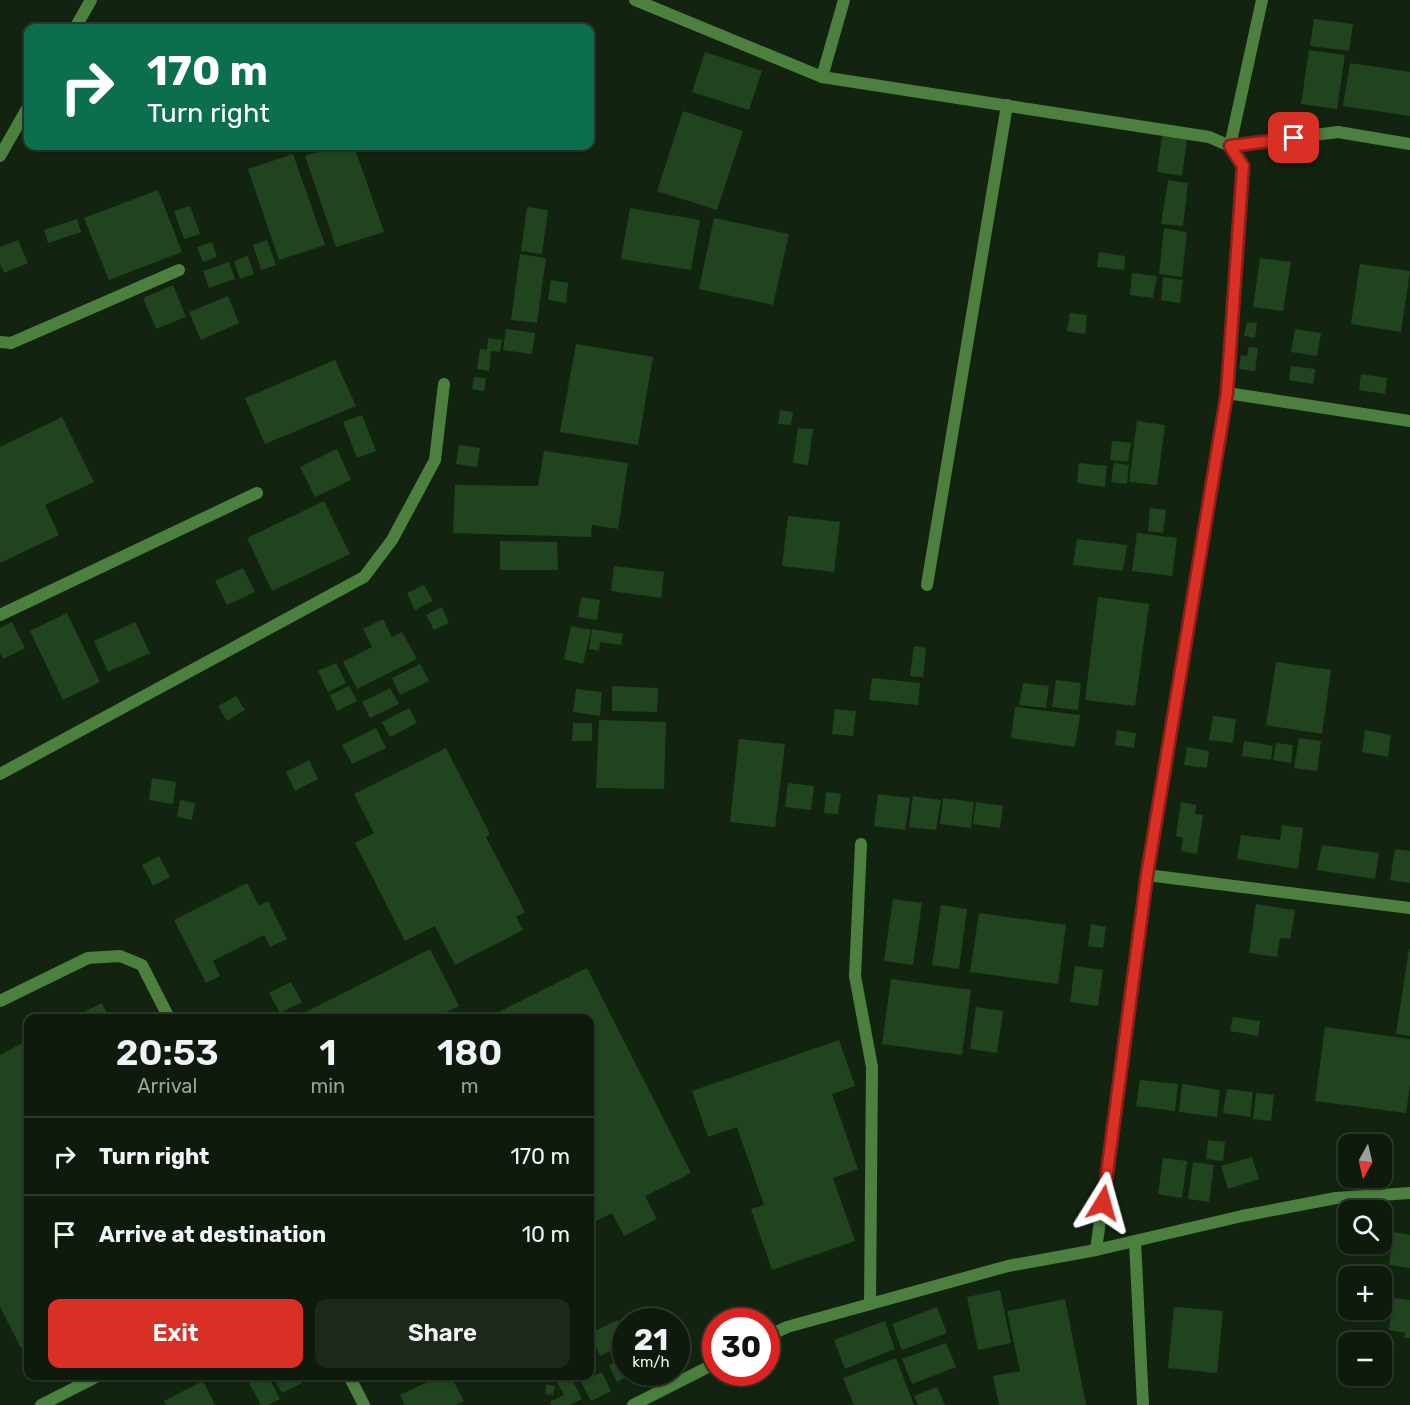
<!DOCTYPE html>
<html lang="en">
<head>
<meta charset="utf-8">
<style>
	:root { --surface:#0e1b0c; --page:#1c281a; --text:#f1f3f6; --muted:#9ba19d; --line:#2e392d; --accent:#d93025 }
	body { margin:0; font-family:Rubik,sans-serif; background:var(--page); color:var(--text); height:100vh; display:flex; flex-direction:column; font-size:22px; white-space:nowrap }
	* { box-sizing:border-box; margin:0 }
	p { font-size:20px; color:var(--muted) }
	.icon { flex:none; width:33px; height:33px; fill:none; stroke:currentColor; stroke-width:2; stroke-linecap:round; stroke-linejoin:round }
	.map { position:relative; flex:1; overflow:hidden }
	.side { position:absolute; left:24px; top:1014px; width:570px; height:366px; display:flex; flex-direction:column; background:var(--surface); border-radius:12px; box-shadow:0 2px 4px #0004,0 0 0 2px var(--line) }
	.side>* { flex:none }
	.top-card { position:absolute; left:24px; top:24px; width:570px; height:126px; border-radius:12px; box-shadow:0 2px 4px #0004,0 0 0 2px var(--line); background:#0b6e4f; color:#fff; overflow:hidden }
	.needle { width:39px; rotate:188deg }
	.buttons { position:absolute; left:1338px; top:1134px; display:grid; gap:12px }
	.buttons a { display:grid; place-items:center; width:54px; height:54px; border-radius:12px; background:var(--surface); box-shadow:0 2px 4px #0004,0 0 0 2px var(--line); font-size:30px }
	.speed { position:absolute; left:612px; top:1308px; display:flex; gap:12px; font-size:30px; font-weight:700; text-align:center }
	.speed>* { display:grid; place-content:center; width:78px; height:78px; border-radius:50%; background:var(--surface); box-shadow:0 2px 4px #0004,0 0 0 2px var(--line); line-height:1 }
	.speed small { font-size:15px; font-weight:400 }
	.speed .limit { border:9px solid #d22; background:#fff; color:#111 }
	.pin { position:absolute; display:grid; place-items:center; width:51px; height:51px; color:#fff; margin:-26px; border-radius:12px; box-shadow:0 3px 9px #0006 }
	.me { position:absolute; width:66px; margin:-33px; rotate:8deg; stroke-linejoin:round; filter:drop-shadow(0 0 4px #0008) }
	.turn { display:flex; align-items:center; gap:21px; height:126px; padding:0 24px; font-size:27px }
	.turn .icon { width:78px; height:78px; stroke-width:2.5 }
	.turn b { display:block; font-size:42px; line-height:51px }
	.eta { display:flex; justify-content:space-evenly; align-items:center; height:102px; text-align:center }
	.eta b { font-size:36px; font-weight:600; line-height:42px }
	.cta { display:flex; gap:12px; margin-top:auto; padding:12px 24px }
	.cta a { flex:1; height:69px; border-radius:12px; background:var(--accent); color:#fff; font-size:24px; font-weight:600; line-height:69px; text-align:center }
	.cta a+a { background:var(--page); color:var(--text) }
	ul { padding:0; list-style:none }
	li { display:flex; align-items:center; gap:18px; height:78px; padding:0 24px; border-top:2px solid var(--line) }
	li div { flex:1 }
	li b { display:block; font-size:22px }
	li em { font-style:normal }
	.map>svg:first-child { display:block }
	.building { fill:#1f441e }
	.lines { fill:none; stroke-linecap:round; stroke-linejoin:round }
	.street { stroke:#4c803f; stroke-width:12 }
	.route-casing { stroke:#8d1f18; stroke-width:15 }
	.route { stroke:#d93025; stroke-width:10 }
</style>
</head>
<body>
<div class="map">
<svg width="1410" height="1405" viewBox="0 0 1410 1405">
	<rect width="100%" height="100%" fill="#122410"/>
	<g class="building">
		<path d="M1314,19L1353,24L1349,51L1310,46Z"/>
		<path d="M1309,50L1345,55L1337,109L1301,104Z"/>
		<path d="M705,52L762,71L749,110L692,92Z"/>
		<path d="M1350,63L1410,72V116L1343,106Z"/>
		<path d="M683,111L743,131L717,210L657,191Z"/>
		<path d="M1162,136L1187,139L1182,176L1157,172Z"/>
		<path d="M337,146H354L384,232L336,247L305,156Z"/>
		<path d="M293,154L325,245L279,260L248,169Z"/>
		<path d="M1168,180L1188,183L1183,226L1161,224Z"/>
		<path d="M158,190L182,252L109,280L84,218Z"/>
		<path d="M190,206L200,234L184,239L174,211Z"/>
		<path d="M527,207L548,210L542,254L521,251Z"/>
		<path d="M630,208L700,220L691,270L621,259Z"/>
		<path d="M714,218L789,234L773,305L699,289Z"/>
		<path d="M77,219L81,232L48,243L44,230Z"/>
		<path d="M1164,228L1187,232L1182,277L1159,274Z"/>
		<path d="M18,240L28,263L4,273L0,264V247Z"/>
		<path d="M267,240L276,265L261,270L253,245Z"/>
		<path d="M212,242L217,257L203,262L197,247Z"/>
		<path d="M1099,252L1125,256L1124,270L1097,267Z"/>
		<path d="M520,254L546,258L537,323L511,320Z"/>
		<path d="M248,256L254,274L240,279L234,261Z"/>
		<path d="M1260,258L1291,262L1283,311L1253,307Z"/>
		<path d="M229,262L235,279L209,288L203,271Z"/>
		<path d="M1360,264L1410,271L1401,332L1351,324Z"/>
		<path d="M1132,273L1157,276L1153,298L1130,295Z"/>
		<path d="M1163,277L1183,280L1180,303L1161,300Z"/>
		<path d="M551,280L568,283L566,303L548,300Z"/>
		<path d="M173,285L186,317L156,329L143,298Z"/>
		<path d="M228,296L239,323L201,340L189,312Z"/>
		<path d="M1070,313L1087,315L1085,334L1067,331Z"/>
		<path d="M1247,322L1257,323L1255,338L1244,336Z"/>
		<path d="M506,329L535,333L532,354L503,350Z"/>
		<path d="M1295,329L1321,333L1317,356L1291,352Z"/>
		<path d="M488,338L502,340L500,352L491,351L489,371L477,369L480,349L487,350Z"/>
		<path d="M576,344L653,357L638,445L560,432Z"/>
		<path d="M1249,347L1258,348L1255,371L1239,369L1241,355L1247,356Z"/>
		<path d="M335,360L356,406L265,444L245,398Z"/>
		<path d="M1291,366L1315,369L1313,384L1289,380Z"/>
		<path d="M1361,374L1387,378L1385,394L1359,390Z"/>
		<path d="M474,377L486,378L484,391L472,389Z"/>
		<path d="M780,410L793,412L791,425L778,424Z"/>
		<path d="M362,415L376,451L357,458L343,422Z"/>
		<path d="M62,417L94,482L45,505L59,535L0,563V447Z"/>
		<path d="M1137,421L1165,425L1157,485L1129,482Z"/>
		<path d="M798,428L813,429L808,465L793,463Z"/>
		<path d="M1112,441L1131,443L1128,462L1110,460Z"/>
		<path d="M459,445L480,448L477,467L456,464Z"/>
		<path d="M337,449L351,480L315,497L300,467Z"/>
		<path d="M544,451L628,463L618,529L592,525L591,537L453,533L455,485L538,486Z"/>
		<path d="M1079,463L1107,466L1105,487L1077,483Z"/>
		<path d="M1114,463L1129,465L1127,484L1111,482Z"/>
		<path d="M324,501L350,554L272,591L247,538Z"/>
		<path d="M1150,508L1166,510L1163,533L1148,531Z"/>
		<path d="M788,516L840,522L834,572L782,566Z"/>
		<path d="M1137,533L1177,538L1172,576L1132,571Z"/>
		<path d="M1077,539L1127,545L1123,571L1073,565Z"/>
		<path d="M500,541L557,542L558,570H500Z"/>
		<path d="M614,566L664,572L661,598L611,591Z"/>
		<path d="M243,568L255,592L227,605L215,581Z"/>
		<path d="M424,585L433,601L415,610L407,593Z"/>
		<path d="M581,597L600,600L597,620L578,617Z"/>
		<path d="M1098,597L1149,604L1135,706L1085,700Z"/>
		<path d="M442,607L449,623L434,630L426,615Z"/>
		<path d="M67,613L100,682L63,700L30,631Z"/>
		<path d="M383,619L392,637L402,632L417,659L357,689L343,662L372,647L363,629Z"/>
		<path d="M12,622L25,648L3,659L0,653V628Z"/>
		<path d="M135,622L150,653L108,672L94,641Z"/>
		<path d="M571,626L591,630L583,664L564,659Z"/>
		<path d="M592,629L623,634L621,645L600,642L599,651L589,649Z"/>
		<path d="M914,646L926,648L923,677L910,676Z"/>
		<path d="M1276,662L1331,670L1322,734L1266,725Z"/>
		<path d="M336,663L346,683L328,692L318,671Z"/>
		<path d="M420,664L429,681L400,695L392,678Z"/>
		<path d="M872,678L920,683L918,705L869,700Z"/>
		<path d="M1056,680L1081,683L1078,710L1052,707Z"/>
		<path d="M1023,683L1049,686L1046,708L1019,705Z"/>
		<path d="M349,686L357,701L337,711L330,695Z"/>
		<path d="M612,686L658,688L657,712L612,711Z"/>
		<path d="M390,688L399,704L370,718L362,702Z"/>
		<path d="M576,689L602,692L600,716L573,712Z"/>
		<path d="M236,696L245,710L227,721L218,706Z"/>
		<path d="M1015,707L1080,715L1075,747L1011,738Z"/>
		<path d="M409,708L417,723L390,737L382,722Z"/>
		<path d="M835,709L856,711L853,736L832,734Z"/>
		<path d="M1213,716L1236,719L1233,743L1209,740Z"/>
		<path d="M599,720L666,722L664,789L596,788Z"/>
		<path d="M573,723H592V741H572Z"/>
		<path d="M376,728L386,748L352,764L342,745Z"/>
		<path d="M1117,730L1136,733L1134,748L1115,745Z"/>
		<path d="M1365,730L1391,735L1388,757L1362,752Z"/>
		<path d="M1299,738L1321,741L1317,771L1294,768Z"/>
		<path d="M739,739L785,744L775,827L730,822Z"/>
		<path d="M1244,741L1273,746L1271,760L1242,756Z"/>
		<path d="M1276,743L1293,745L1291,763L1273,760Z"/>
		<path d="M1187,747L1209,751L1207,768L1184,765Z"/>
		<path d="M446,748L490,834L486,837L525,912L516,917L523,930L455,965L435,926L405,941L355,843L374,833L354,794Z"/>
		<path d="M309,760L318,779L295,791L286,772Z"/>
		<path d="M152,778L176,782L173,804L149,800Z"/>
		<path d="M788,783L814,786L811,810L785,807Z"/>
		<path d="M826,792L841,794L838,814L824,813Z"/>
		<path d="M878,794L910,798L905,830L874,826Z"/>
		<path d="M913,796L941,800L936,830L909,827Z"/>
		<path d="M943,798L974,802L971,828L940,824Z"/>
		<path d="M180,800L195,803L192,820L177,817Z"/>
		<path d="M976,802L1003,806L1000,828L973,824Z"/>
		<path d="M1181,802L1196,805L1195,814L1203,815L1197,854L1181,851L1183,838L1176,836Z"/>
		<path d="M1282,825L1303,828L1298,869L1237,859L1241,835L1280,840Z"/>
		<path d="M1322,845L1379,853L1375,879L1317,870Z"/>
		<path d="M1395,849L1410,851V883L1390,880Z"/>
		<path d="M159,856L170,877L153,886L142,865Z"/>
		<path d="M247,883L259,906L268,901L287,939L270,947L264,935L213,961L220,976L206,983L174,920Z"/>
		<path d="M893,899L922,903L913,965L884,961Z"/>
		<path d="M1256,904L1295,910L1290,939L1280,938L1277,957L1249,953Z"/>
		<path d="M941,905L967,909L959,969L932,965Z"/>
		<path d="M979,913L1066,925L1058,984L970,972Z"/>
		<path d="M1091,924L1106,927L1103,948L1088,946Z"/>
		<path d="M430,949L459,1006L434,1018H310L306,1012Z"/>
		<path d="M1409,949H1410V1036L1396,1034Z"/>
		<path d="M1075,966L1103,970L1098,1006L1070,1002Z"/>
		<path d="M587,968L691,1173L645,1196L657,1219L624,1236L612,1213L590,1224V1018H487Z"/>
		<path d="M891,979L971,990L962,1055L882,1044Z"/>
		<path d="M291,982L302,1002L280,1013L269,993Z"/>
		<path d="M102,1003L109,1018H71Z"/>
		<path d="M976,1007L1003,1011L997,1053L970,1049Z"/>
		<path d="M1233,1017L1260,1021L1258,1036L1230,1031Z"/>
		<path d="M1325,1027L1410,1039V1085L1406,1113L1315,1101Z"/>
		<path d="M28,1040V1344L21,1348L0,1307V1055Z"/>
		<path d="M839,1040L855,1086L832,1094L858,1169L833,1178L855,1241L772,1270L751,1209L764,1205L737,1127L708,1137L692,1091Z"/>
		<path d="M1140,1080L1178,1084L1175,1111L1136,1106Z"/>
		<path d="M1182,1084L1220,1090L1217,1117L1179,1112Z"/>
		<path d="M1227,1089L1253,1092L1250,1117L1223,1113Z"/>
		<path d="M1256,1093L1274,1095L1271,1121L1253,1119Z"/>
		<path d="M1208,1140L1225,1142L1223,1161L1206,1159Z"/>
		<path d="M1252,1157L1259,1179L1228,1189L1221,1166Z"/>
		<path d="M1163,1158L1187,1161L1182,1198L1158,1194Z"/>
		<path d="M1193,1162L1214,1165L1209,1202L1188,1199Z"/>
		<path d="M1393,1232L1410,1235V1268L1389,1265Z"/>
		<path d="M1000,1290L1011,1343L978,1350L967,1297Z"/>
		<path d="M1393,1298L1410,1300V1338H1404L1405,1333L1389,1330Z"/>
		<path d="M1065,1299L1086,1405H999L993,1376L1020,1371L1007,1311Z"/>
		<path d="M937,1307L947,1333L902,1350L892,1324Z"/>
		<path d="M1174,1307L1223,1311L1217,1373L1168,1368Z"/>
		<path d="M618,1320L626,1335V1343L600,1356L590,1333Z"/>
		<path d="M885,1321L895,1349L845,1369L834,1340Z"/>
		<path d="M1387,1341L1395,1342L1392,1364L1384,1363Z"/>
		<path d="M946,1343L956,1367L912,1384L902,1359Z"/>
		<path d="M626,1357V1372H635L617,1382L609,1365Z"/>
		<path d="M896,1358L914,1405H854L843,1378Z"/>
		<path d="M1385,1366L1394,1367L1392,1378L1383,1377Z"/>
		<path d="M602,1372L611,1391L591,1401L581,1382Z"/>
		<path d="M245,1376H268L280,1399L268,1405H261Z"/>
		<path d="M273,1376H298L302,1383L282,1393Z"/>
		<path d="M440,1376H451L464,1401L456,1405H405L400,1395Z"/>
		<path d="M567,1376H570L582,1399L570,1405H551L550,1402L564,1395L556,1381Z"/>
		<path d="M203,1381L215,1405H166L164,1401Z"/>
		<path d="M546,1384L555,1386L553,1395L545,1394Z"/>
		<path d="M937,1387L945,1405H918L914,1396Z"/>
	</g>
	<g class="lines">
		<g class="street">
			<path d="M635,0L822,77L1209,137L1230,146L1243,166L1227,393L1147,875L1096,1250"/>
			<path d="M1262,0L1230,146L1338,132L1410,144"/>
			<path d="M75,28L91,0"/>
			<path d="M822,77L844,0"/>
			<path d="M0,156L28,107"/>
			<path d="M0,342L11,343L179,270"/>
			<path d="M1227,393L1410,421"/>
			<path d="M927,585L1007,105"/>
			<path d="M0,615L257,493"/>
			<path d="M0,774L364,577L392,540L435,460L444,384"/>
			<path d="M861,844L855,976L872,1067L870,1304"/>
			<path d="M1147,875L1410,908"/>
			<path d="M0,1001L88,958L120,956L142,965L169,1018"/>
			<path d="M1135,1241L1143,1405"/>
			<path d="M766,1337L787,1327L1008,1266L1096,1250L1242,1216L1336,1198L1410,1193"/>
			<path d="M349,1376L364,1405"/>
			<path d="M41,1405L98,1376"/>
			<path d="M633,1405L716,1363"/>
		</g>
	</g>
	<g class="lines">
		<g class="route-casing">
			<path id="route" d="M1103,1203L1147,875L1227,393L1243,166L1230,146L1294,138"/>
		</g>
		<use href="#route" class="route"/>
	</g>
</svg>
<div class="buttons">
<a><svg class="needle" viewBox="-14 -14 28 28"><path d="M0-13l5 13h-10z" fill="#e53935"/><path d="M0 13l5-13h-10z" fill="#9ba19d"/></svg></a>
<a><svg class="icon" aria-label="search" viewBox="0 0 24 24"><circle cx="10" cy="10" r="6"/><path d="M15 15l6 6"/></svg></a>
<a>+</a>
<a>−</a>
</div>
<div class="speed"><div>21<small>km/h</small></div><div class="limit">30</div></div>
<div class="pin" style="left:1294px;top:138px;background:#d93025"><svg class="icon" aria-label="arrive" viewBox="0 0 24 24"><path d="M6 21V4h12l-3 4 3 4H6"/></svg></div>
<svg class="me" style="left:1103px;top:1203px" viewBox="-20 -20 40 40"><path d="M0-17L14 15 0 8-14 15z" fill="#d93025" stroke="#fff" stroke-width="4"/></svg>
<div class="top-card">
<div class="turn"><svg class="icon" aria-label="right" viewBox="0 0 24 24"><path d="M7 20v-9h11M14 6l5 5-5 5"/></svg><div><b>170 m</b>Turn right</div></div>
</div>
<section class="side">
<div class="eta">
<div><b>20:53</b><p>Arrival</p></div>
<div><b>1</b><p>min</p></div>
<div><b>180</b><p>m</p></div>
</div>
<ul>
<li><svg class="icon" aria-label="right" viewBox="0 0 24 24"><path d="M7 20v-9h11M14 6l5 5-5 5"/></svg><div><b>Turn right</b></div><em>170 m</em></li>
<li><svg class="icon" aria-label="arrive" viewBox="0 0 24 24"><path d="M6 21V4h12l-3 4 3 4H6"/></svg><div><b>Arrive at destination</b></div><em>10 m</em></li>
</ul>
<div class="cta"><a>Exit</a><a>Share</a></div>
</section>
</div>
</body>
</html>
